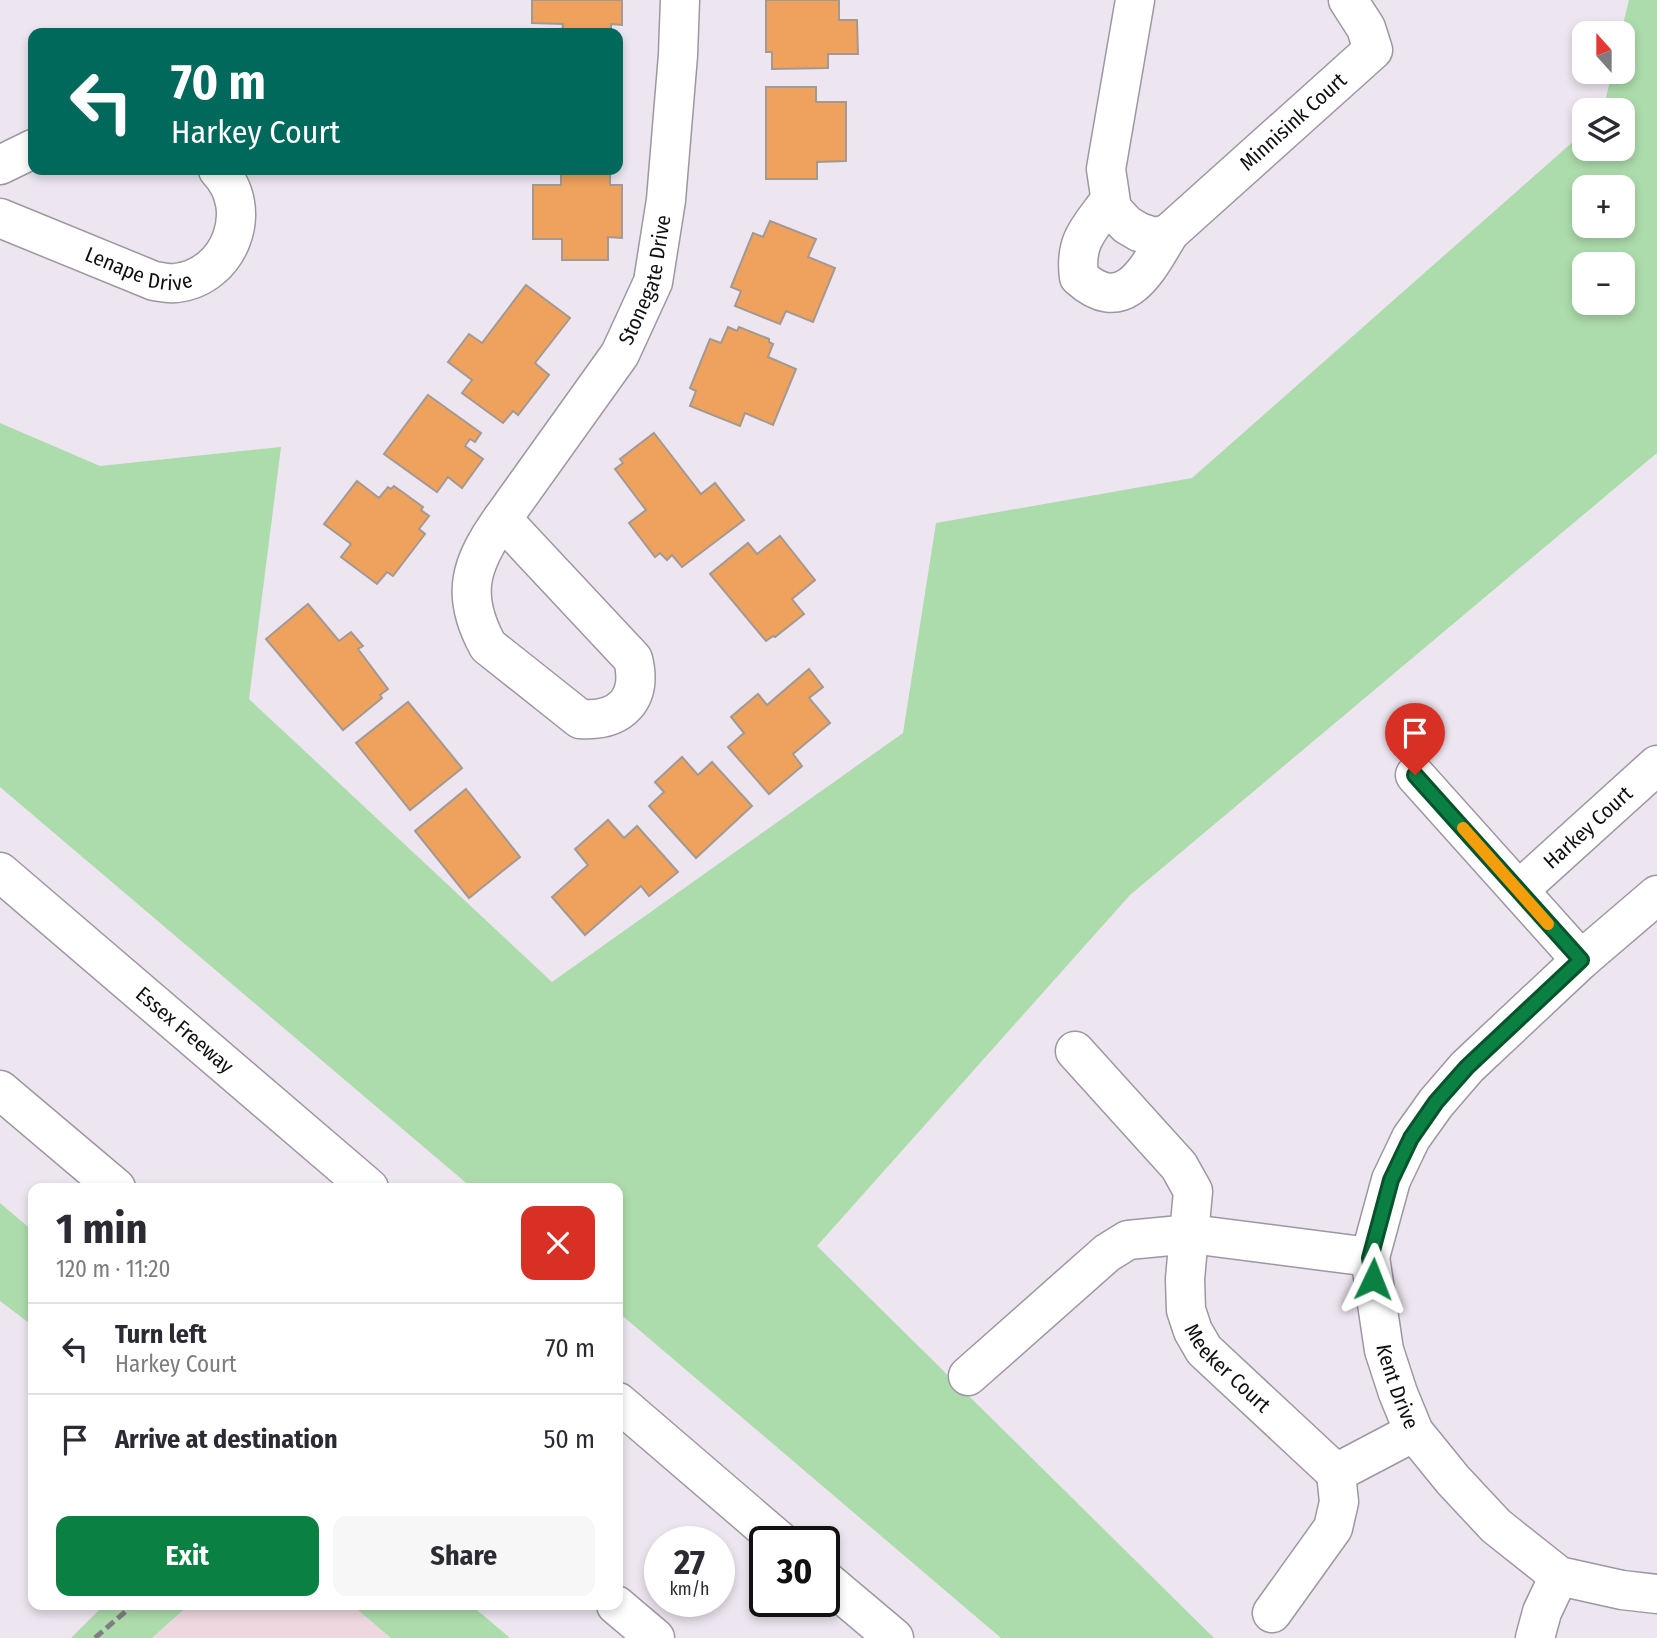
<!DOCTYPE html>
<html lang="en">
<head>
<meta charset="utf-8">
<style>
	:root { --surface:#fff; --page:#f7f7f7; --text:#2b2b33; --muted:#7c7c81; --line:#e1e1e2; --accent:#0b8043 }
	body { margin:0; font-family:"Fira Sans Condensed",sans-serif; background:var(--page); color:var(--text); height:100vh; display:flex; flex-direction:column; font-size:26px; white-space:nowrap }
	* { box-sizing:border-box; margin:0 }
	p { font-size:23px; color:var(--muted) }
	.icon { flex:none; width:38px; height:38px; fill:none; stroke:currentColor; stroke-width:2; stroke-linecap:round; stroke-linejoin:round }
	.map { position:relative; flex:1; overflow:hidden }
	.drawer { position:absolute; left:28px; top:1183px; width:595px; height:427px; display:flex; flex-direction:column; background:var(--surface); border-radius:14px; box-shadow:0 4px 10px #0003 }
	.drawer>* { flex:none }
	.banner { position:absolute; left:28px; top:28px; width:595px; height:147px; border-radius:14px; box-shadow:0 4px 10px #0003; background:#00695c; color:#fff; overflow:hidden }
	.needle { width:46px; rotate:339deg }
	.fabs { position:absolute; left:1572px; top:21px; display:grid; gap:14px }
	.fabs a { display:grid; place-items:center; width:63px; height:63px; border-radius:14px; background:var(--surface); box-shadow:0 4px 10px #0003; font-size:35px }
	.speed { position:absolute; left:644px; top:1526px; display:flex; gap:14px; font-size:35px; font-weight:700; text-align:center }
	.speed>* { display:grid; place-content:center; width:91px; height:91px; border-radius:50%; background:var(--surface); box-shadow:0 4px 10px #0003; line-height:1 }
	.speed small { font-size:18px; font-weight:400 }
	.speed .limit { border:4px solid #111; border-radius:10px; background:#fff; color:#111 }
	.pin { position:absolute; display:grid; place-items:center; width:60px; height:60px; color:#fff; margin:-72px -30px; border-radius:50% 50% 50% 0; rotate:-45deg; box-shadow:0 0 7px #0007 }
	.pin .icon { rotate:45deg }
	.me { position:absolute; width:77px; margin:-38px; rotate:2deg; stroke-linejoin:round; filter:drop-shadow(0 0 5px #0008) }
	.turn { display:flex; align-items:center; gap:24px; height:147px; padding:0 28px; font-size:32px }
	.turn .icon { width:91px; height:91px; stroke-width:2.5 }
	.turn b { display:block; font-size:49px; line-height:60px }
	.round { display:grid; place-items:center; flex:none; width:74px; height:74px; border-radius:14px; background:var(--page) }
	.summary { display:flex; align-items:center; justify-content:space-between; height:119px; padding:0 28px }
	h1 { font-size:42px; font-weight:700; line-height:52px }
	.primary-button { display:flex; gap:14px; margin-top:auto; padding:14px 28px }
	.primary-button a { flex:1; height:80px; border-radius:14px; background:var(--accent); color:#fff; font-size:28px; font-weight:700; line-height:80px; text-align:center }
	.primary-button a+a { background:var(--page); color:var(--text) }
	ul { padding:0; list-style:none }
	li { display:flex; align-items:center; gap:21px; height:91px; padding:0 28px; border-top:2px solid var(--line) }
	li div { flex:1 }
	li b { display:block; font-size:26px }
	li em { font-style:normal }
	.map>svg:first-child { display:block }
	.industrial { fill:#efd7e0 }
	.green { fill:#addcac; fill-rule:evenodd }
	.building { fill:#efa25d; stroke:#a39992; stroke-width:2 }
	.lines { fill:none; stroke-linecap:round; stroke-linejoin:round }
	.minor-casing { stroke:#9e97a1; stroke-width:41 }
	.highway-casing { stroke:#9e97a1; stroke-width:41 }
	.minor { stroke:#fff; stroke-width:38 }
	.highway { stroke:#fff; stroke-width:38 }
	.rail { stroke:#827d84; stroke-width:5; stroke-dasharray:10 5; stroke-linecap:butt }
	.route-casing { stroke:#07532c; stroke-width:18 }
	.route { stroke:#0b8043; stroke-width:12 }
	.slow { stroke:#f59e0b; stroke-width:12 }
	.labels { text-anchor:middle; stroke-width:7; stroke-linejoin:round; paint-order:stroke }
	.street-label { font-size:21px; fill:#110e12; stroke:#faf2fd }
</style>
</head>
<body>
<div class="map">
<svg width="1657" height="1638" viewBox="0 0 1657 1638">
	<rect width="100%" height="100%" fill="#ede5ef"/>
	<path class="industrial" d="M190,1605H352L391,1638H152Z"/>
	<g class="green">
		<path d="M1629,0H1657V453L1130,895L817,1246L1214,1638H1001L618,1312V1188H472L0,787V423L100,466L281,447L249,699L552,982L903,733L936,523L1192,478L1584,132V149H1622V110H1603L1612,72H1622L1621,33ZM1584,187H1622V226H1584ZM1584,264H1622V303H1584Z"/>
		<path d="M0,1203L33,1231V1326L0,1301Z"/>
		<path d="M104,1605H189L152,1638H71Z"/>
		<path d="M352,1605H471L510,1638H391Z"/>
	</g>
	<g class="building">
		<path d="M532,0H622V25L611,24V33H562L563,24L532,23Z"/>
		<path d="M766,0H839V20H857L858,54H828V68L772,69V52H766Z"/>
		<path d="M766,87H816V102H846V161L817,162V179H766Z"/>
		<path d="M561,170H610V185H622V238L608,237V260H562V239H533V185H561Z"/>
		<path d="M770,221L816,239L808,257L835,268L813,322L786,311L780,324L735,306L741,291L731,287L753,233L763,237Z"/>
		<path d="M526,285L570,318L535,363L549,375L518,415L513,411L503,423L462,393L472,380L448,362L469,334L482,343Z"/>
		<path d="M728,327L737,331L739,327L769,339V342L773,344L768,357L796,369L773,425L745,413L740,426L690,406L696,391L690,388L710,339L721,343Z"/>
		<path d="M428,395L481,433L475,442L470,439L465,446L483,459L462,488L448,477L437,492L384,454Z"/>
		<path d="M654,433L701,494L715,483L744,520L682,567L672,555L667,560L660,553L655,557L629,523L646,510L615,469L623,463L620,459Z"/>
		<path d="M357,481L379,498L388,487L391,489L394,486L423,507L421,510L429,516L419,529L425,534L393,576L387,572L377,584L341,557L351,544L324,524Z"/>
		<path d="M780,536L815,580L792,599L804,614L775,637L773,636L766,641L710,574L748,543L757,554Z"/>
		<path d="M308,604L339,641L351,632L363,646L358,649L388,689L380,695L382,698L343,730L266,639Z"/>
		<path d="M809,669L823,687L809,698L830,723L793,754L802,766L769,794L728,747L744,733L731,717L758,694L767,705Z"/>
		<path d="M408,702L462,768L410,810L356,743Z"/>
		<path d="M682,757L698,775L712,762L752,806L696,858L649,806L664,792L655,782Z"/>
		<path d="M466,789L520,857L469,898L415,831Z"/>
		<path d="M608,820L624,838L637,826L678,872L649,896L641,886L585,935L552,897L588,865L575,849Z"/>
	</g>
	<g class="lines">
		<g class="minor-casing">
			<g id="minor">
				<path id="s1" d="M1135,0L1106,169L1112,209L1127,225L1139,232L1154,237L1168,234L1373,50L1366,28L1348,0"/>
				<path d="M0,165L33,149"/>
				<path d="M1110,200C1090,228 1074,240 1079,277C1125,319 1148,268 1170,232"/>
				<path id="s2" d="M0,218L154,281C161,282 169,284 176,283C230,277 256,209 218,170"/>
				<path id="s3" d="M502,519L620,354L653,282L666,200L678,55L680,0"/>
				<path d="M502,519L633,659C643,699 621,722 580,719L488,646C460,595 470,564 502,519Z"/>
				<path d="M1415,775L1581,960"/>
				<path id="s4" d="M1519,890L1657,765"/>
				<path id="s5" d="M1657,895L1581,960L1467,1067L1436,1103L1411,1138L1391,1180L1370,1257L1384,1350L1398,1393L1414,1432L1453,1480L1496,1526L1559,1576L1622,1590L1657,1594"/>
				<path id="s6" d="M1075,1051L1179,1166L1193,1191L1185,1279L1186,1310L1193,1331L1204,1350L1336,1473"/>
				<path d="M968,1376L1107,1253L1128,1240L1191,1234L1370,1257"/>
				<path d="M1272,1613L1333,1528L1339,1502L1336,1473L1414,1432"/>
				<path d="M1535,1638L1542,1612L1559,1576"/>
			</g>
		</g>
		<g class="highway-casing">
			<g id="highway">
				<path id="s7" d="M0,872L369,1188"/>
				<path d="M0,1090L116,1188"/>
				<path d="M618,1402L781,1542"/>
				<path d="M824,1579L894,1638"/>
				<path d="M616,1605L655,1638"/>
			</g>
		</g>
		<use href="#minor" class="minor"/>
		<use href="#highway" class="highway"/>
		<path class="rail" d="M95,1638L133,1605"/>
	</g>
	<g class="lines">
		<g class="route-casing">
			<path id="route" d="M1373,1279L1370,1258L1391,1180L1411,1138L1436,1102L1467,1067L1581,960L1415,775"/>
		</g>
		<use href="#route" class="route"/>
		<path class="slow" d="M1463,828L1548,924"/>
	</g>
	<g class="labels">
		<g class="street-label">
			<text dy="7" stroke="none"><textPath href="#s1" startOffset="446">Minnisink Court</textPath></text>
			<text dy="7" stroke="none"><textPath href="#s2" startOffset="149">Lenape Drive</textPath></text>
			<text dy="7" stroke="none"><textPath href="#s3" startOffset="282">Stonegate Drive</textPath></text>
			<text dy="7" stroke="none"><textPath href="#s4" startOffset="93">Harkey Court</textPath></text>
			<text dy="7" stroke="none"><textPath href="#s7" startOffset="243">Essex Freeway</textPath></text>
			<text dy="7" stroke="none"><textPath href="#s6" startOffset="376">Meeker Court</textPath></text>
			<text dy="7" stroke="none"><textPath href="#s5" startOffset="606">Kent Drive</textPath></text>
		</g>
	</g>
</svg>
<div class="fabs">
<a><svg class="needle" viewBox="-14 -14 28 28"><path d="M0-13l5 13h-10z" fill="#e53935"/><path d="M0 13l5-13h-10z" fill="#7c7c81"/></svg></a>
<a><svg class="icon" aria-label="layers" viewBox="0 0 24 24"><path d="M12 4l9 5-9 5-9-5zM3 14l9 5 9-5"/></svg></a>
<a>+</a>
<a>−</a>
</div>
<div class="speed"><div>27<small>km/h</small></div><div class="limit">30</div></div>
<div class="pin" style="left:1415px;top:775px;background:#d93025"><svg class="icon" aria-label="arrive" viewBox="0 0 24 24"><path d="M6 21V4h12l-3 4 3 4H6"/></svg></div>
<svg class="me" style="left:1373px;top:1279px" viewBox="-20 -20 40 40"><path d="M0-17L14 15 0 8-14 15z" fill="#0b8043" stroke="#fff" stroke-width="4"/></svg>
<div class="banner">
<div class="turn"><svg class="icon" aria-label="left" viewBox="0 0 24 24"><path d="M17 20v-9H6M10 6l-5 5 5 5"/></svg><div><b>70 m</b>Harkey Court</div></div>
</div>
<section class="drawer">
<div class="summary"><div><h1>1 min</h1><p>120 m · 11:20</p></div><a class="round" style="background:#d93025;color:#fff"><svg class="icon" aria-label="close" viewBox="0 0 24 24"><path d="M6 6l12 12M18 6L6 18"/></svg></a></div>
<ul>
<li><svg class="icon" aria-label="left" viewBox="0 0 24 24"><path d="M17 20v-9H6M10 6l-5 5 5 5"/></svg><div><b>Turn left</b><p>Harkey Court</p></div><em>70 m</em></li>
<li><svg class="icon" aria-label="arrive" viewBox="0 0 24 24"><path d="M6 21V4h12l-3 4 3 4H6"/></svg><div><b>Arrive at destination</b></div><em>50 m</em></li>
</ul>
<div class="primary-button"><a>Exit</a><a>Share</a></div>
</section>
</div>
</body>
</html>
